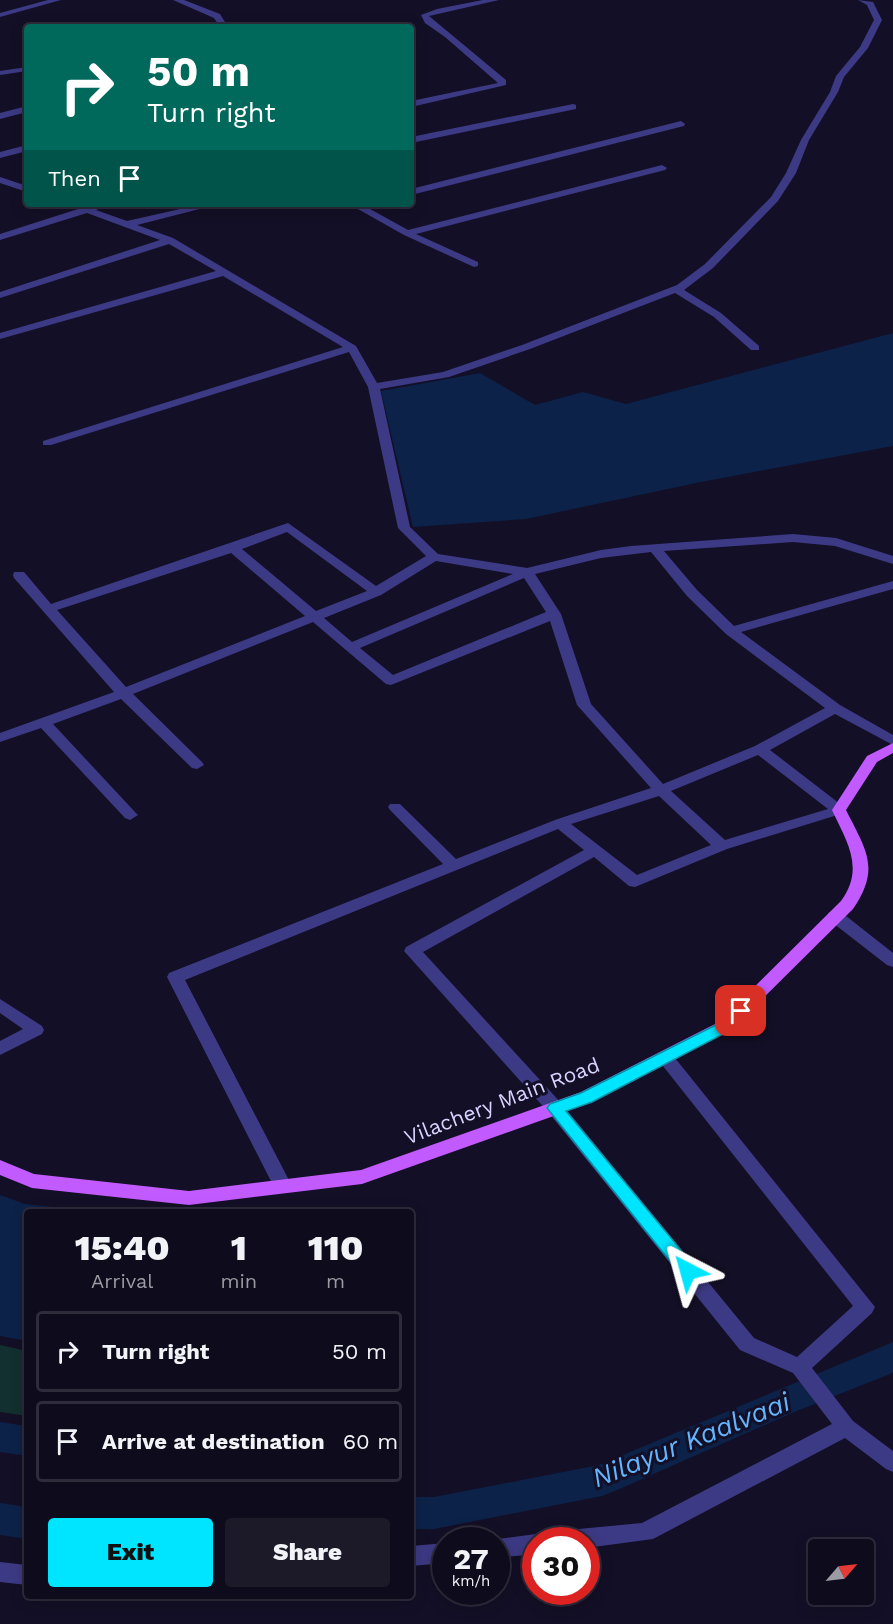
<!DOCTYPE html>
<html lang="en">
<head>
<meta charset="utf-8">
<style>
	:root { --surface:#0e0b1c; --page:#1c1929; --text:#f1f3f6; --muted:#9b9ba3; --line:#2e2b3b; --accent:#00e5ff }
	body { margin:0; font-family:"Work Sans",sans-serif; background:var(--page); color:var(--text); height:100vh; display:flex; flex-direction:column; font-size:22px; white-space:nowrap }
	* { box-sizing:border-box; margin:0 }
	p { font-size:20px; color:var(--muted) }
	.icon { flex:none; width:33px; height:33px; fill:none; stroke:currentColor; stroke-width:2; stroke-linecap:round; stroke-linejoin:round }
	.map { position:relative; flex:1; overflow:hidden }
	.side { position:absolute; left:24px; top:1209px; width:390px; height:390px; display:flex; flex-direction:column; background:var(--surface); border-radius:6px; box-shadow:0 3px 15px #0003,0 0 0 2px var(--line) }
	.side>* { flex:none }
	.banner { position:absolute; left:24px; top:24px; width:390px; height:183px; border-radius:6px; box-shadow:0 3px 15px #0003,0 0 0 2px var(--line); background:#00695c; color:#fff; overflow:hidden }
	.needle { width:39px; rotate:62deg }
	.controls { position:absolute; left:808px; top:1539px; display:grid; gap:12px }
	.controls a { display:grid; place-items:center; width:66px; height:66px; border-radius:6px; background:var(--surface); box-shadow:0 3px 15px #0003,0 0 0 2px var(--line); font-size:30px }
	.speed { position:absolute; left:432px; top:1527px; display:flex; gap:12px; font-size:30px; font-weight:700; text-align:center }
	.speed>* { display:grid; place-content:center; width:78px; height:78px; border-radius:50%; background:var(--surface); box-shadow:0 3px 15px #0003,0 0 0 2px var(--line); line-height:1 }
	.speed small { font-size:15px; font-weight:400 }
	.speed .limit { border:9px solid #d22; background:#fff; color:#111 }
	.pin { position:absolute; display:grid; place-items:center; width:51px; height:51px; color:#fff; margin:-26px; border-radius:12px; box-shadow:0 3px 9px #0006 }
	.me { position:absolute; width:66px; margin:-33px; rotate:321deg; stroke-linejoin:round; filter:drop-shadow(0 0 4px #0008) }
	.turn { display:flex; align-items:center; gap:21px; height:126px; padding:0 24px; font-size:27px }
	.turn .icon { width:78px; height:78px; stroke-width:2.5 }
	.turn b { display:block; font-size:42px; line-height:51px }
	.then { display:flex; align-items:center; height:57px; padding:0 24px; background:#0003; gap:12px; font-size:22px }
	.eta { display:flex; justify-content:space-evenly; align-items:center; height:102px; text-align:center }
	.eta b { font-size:36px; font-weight:800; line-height:42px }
	.cta { display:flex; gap:12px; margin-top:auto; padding:12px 24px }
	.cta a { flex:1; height:69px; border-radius:6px; background:var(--accent); color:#111; font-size:24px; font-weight:800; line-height:69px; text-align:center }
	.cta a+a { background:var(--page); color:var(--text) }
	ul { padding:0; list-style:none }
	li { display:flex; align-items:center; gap:18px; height:81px; margin:0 12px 9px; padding:0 12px; border:3px solid var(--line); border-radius:6px }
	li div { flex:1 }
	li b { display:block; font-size:22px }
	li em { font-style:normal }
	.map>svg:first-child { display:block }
	.green { fill:#12302f }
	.water { fill:#0c2248 }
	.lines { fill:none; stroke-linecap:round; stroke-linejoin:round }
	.canal { fill:#0c2248; fill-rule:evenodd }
	.minor { fill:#3d3a85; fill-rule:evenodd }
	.major { fill:#c25bff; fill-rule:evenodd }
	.route { fill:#00e5ff; stroke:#0095a6; stroke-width:1.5 }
	.labels { text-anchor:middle; stroke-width:6; stroke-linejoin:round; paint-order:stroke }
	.street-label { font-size:21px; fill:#d9d4ff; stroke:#130f26 }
	.near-water-label { font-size:27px; font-style:italic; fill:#62b6ff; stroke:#130f26 }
</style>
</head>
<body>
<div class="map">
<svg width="893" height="1624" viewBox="0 0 893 1624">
	<rect width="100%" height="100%" fill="#130f26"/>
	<path class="green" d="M0,1345L27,1351V1416L0,1412Z"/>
	<g class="water">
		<path d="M893,333V446L701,482L526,519L413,527L381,391L480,373L535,405L583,392L626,404Z"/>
		<path d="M0,1195L25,1204L102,1212H27V1341L0,1336Z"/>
	</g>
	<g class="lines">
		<g class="canal">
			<path d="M893,1342V1372L890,1374L792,1413L615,1491L602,1496L434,1529H411V1497H434L599,1465Z"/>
			<path d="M0,1422L27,1426V1456L0,1452Z"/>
			<path d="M0,1503L27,1507V1539L0,1535Z"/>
		</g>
		<g class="minor">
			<path d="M48,0H61L0,17V13Z"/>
			<path d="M173,0H184L220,14L228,27H220L214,18Z"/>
			<path d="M483,0H499L429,16L506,80V85L411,107V101L498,83L445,37L425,23L421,15L437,9Z"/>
			<path d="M858,0L873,2L882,20L868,48L844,77L838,92L809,140L796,173L778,201L713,268L684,290L721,313L759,346V350H751L714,317L675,293L530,349L449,377L380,389L410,527L438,554L527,568L601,550L631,546L793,534L836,538L893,556V564L835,546L793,542L664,551L697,590L734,626L893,581V589L741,632L840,705L893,735V745L835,714L770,750L844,807L846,810L844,813L727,849L635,887L629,886L594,857L423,952L561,1103L754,1338L797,1357L853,1306L659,1061L656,1057L659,1053L665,1051L671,1053L875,1307L872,1313L812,1368L853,1421L893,1451V1472L886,1469L845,1438L653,1539L586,1548V1540H557L560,1533L568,1530L642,1523L832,1424L793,1373L740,1350L549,1113L404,951L406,947L584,850L558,829L185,980L292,1186L290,1191L283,1193L276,1191L167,977L169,973L443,864L390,810L388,807L390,804H400L456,859L555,820L651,788L577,705L550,621L391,685L386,684L313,622L133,694L202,762L204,765L197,769L192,768L121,699L53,724L135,812L138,815L130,820L125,818L41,728L0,742V733L114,692L14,578L13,575L14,572H24L51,604L288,523L376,586L426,556L398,528L368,387L349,352L51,445H43V441L343,347L223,276L0,339V333L216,271L169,244L0,298V292L160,240L87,213L0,240V234L78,209L67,204L87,206L109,204L96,210L127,221L202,204H219L137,225L173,238L356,346L377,383L443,372L522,345L677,285L705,264L771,197L786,173L801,140L830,92L836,76L860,47L874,20L867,5ZM287,532L367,591L316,611L242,549ZM651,552L687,596L726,634L825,708L755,746L663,784L591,704L561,614L535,574L601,558ZM231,553L305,616L126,687L57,610ZM436,561L513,574L352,642L324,618L381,595ZM524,578L546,612L393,675L360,648ZM758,755L828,809L725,840L671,791ZM659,796L711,845L637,875L571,824Z"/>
			<path d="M27,67V71L0,75V71Z"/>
			<path d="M573,104L576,105V109L411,143V137Z"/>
			<path d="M27,106V112L0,119V113Z"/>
			<path d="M681,121L685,124L684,126L411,195V189Z"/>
			<path d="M27,145V151L0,158V152Z"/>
			<path d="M662,165L667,168L665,170L416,234L478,262V266L474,267L404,235L349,204H361L408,230Z"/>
			<path d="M0,177L27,186V192L0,183Z"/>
			<path d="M835,911L841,912L893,953V967L887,965L829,920L827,916L829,912Z"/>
			<path d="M0,999L42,1026L44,1030L42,1034L0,1055V1041L23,1029L0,1013Z"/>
			<path d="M536,1534L544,1537L545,1540H536V1554L496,1558V1540H490Z"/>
			<path d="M446,1543V1563L411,1566V1546Z"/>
			<path d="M0,1562L27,1565V1585L0,1582Z"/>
		</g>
		<path class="major" d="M893,743V753L877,762L846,810C866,850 881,868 853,909L731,1030L593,1102L362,1184L189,1205L32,1188L0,1175V1160L34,1174L189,1191L361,1170L581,1092L719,1022L841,901C865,868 847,842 832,810L867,756Z"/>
	</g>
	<path class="route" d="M741,1005L746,1007L748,1011L731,1030L592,1102L566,1111L694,1266L697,1271L694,1276L688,1278L682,1276L547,1108L550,1104L581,1093L720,1023L735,1007Z"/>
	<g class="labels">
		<g class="street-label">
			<text transform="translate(502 1101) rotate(-21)" y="7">Vilachery Main Road</text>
		</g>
		<g class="near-water-label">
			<text transform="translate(691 1440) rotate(-22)" y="9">Nilayur Kaalvaai</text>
		</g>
	</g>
</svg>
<div class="controls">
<a><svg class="needle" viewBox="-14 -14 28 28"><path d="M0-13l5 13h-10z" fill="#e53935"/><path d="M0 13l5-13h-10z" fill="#9b9ba3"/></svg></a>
</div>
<div class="speed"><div>27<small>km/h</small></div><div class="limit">30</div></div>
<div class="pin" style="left:741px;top:1011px;background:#d93025"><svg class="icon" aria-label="arrive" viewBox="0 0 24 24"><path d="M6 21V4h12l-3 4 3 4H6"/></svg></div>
<svg class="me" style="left:688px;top:1271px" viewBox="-20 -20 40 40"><path d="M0-17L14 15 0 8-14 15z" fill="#00e5ff" stroke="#fff" stroke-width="4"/></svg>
<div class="banner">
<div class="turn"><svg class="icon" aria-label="right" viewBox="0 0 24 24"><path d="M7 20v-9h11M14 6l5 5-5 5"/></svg><div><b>50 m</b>Turn right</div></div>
<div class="then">Then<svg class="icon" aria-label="arrive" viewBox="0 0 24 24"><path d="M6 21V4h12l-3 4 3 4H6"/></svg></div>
</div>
<section class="side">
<div class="eta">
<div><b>15:40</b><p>Arrival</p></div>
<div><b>1</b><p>min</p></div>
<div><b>110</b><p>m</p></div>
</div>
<ul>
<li><svg class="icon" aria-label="right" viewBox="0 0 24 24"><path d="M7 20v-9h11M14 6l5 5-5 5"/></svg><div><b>Turn right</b></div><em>50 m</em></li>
<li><svg class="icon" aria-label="arrive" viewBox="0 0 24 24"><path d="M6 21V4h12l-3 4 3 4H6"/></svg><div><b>Arrive at destination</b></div><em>60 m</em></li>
</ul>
<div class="cta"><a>Exit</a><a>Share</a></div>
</section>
</div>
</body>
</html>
